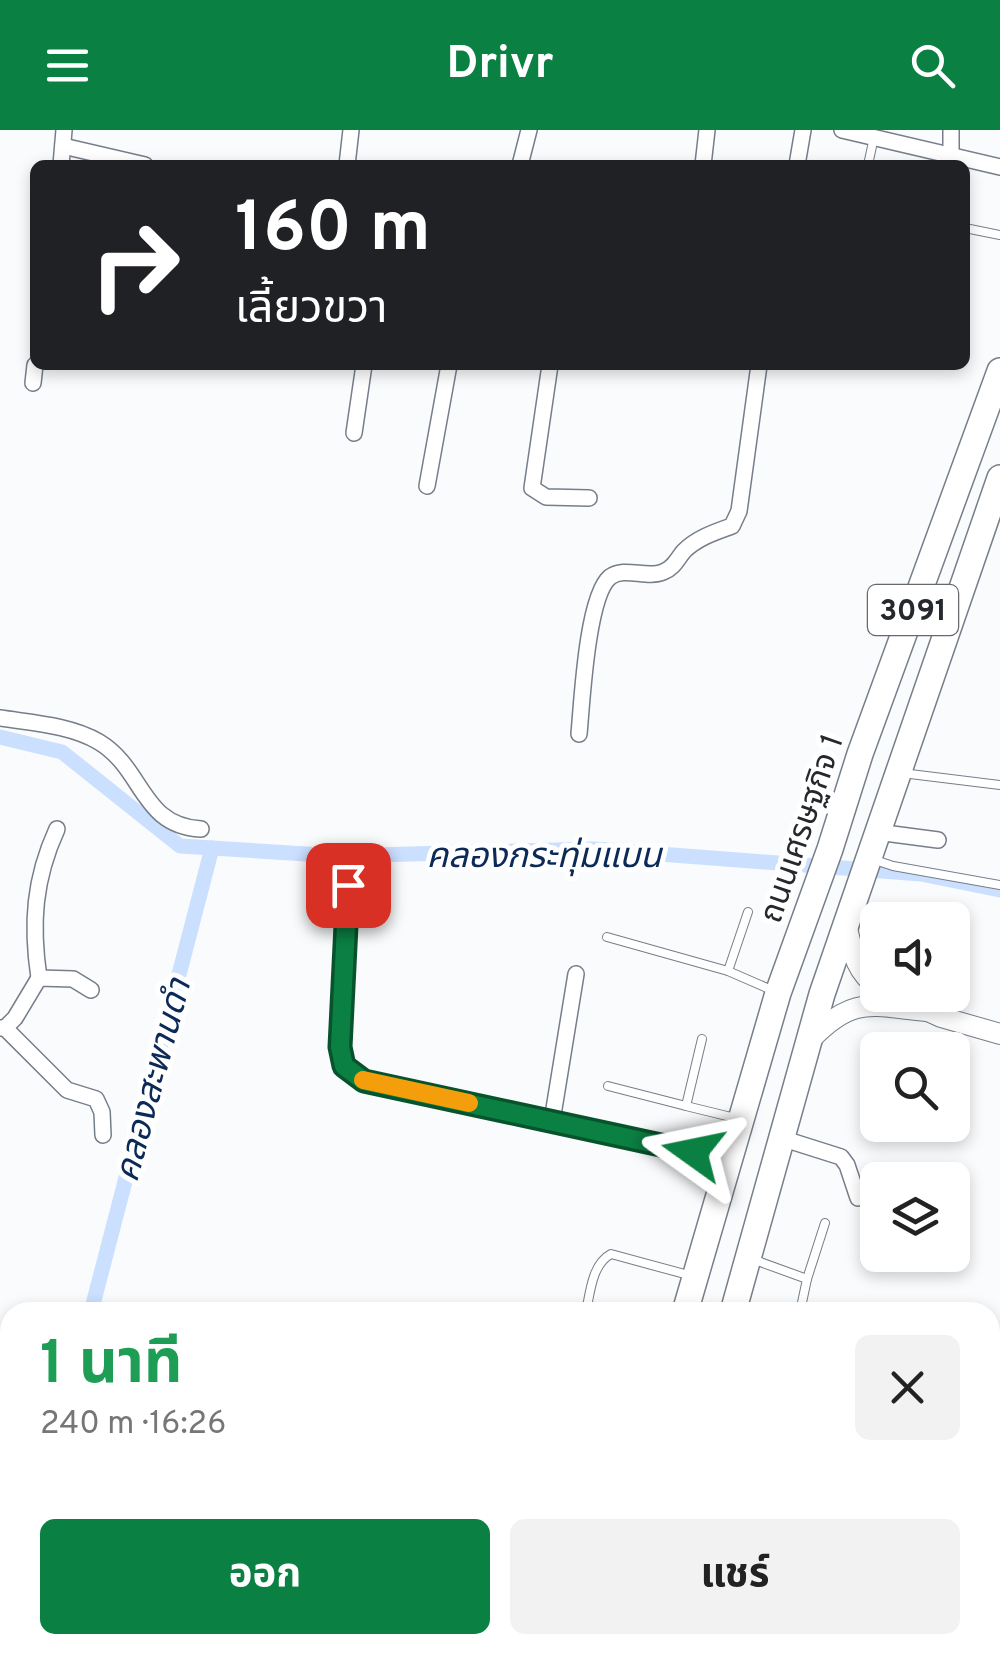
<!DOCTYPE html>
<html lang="th">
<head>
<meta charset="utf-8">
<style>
	:root { --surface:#fff; --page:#f2f2f2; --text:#222; --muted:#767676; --accent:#0b8043 }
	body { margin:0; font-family:Overpass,"Noto Sans Thai",sans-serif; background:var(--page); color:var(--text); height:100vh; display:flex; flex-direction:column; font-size:38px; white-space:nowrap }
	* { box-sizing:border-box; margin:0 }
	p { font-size:32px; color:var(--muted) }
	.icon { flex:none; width:55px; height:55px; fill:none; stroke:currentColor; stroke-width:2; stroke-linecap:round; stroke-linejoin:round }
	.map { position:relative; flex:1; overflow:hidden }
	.sheet { position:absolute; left:0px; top:1172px; width:1000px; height:352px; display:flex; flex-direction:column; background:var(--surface); border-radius:30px 30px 0 0; box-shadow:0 5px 15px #0003 }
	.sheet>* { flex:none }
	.top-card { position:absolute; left:30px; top:30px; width:940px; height:210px; border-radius:15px; box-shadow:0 5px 15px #0003; background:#202124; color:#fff; overflow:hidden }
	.fabs { position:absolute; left:860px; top:772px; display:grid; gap:20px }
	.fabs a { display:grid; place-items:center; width:110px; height:110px; border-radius:15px; background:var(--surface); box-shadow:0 5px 15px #0003; font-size:50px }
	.pin { position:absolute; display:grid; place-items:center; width:85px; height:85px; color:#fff; margin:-42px; border-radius:20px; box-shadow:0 5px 15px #0006 }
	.me { position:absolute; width:110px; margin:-55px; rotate:282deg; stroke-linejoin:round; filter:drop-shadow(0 0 8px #0008) }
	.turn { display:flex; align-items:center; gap:35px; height:210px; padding:0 40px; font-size:45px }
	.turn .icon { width:130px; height:130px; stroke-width:2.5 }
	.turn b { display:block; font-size:70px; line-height:85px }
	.round { display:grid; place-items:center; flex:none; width:105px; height:105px; border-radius:15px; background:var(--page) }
	.overview { display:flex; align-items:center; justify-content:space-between; height:170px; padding:0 40px }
	h1 { font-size:60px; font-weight:700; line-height:75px; color:#1e9e55 }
	.action { display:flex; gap:20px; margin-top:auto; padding:20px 40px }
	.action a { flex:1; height:115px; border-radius:15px; background:var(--accent); color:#fff; font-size:40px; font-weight:700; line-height:115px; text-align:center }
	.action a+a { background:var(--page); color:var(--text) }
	header { display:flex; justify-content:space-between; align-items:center; height:130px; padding:0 40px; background:var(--accent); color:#fff; font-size:45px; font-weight:700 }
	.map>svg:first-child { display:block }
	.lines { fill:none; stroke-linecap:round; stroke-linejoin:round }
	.canal { stroke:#cbdfff; stroke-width:15 }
	.service-casing { stroke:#767e8a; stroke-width:10 }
	.minor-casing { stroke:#767e8a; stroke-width:18 }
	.tertiary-casing { stroke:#767e8a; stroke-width:22 }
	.primary-casing { stroke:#767e8a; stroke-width:28 }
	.service { stroke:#fff; stroke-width:8 }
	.minor { stroke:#fff; stroke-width:15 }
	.tertiary { stroke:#fff; stroke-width:20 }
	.primary { stroke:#fff; stroke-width:25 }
	.route-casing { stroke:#07532c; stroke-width:25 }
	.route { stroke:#0b8043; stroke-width:18 }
	.slow { stroke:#f59e0b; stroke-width:18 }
	.labels { text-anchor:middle; stroke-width:10; stroke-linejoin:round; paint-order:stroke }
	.shield { fill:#fff; stroke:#66696d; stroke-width:2.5 }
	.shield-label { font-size:30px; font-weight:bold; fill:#25292e }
	.street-label { font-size:32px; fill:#25292e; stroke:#fff }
	.water-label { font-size:35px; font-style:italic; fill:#0b2a58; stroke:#fff }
</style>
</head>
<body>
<header><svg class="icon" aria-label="menu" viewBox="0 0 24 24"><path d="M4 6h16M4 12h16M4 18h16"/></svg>Drivr<svg class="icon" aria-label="search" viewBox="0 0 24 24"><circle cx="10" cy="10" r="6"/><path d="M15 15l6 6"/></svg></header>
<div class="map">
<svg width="1000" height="1524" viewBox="0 0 1000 1524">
	<rect width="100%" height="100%" fill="#f9fbfd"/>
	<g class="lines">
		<g class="canal">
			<path d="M0,607L62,622L180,716L338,726L594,719L921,744L1000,760"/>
			<path d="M91,1182L212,718"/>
			<path d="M25,1524L26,1515"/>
		</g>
		<g class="service-casing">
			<g id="service">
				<path d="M868,35L874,7"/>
				<path d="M965,98L1000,105"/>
				<path d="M902,643L1000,655"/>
				<path d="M872,729L893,736L1000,755"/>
				<path d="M607,807L728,841L774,861"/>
				<path d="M728,841L748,782"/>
				<path d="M702,909L686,976L735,988"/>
				<path d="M608,956L686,976"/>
				<path d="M752,1129L807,1149L800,1182"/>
				<path d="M807,1149L825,1093"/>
				<path d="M586,1182C590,1163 592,1134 611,1124L692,1146"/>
				<path d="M990,1241L1000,1243"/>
			</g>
		</g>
		<g class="minor-casing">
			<g id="minor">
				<path d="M842,0L1000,37"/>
				<path d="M951,0V25"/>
				<path d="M63,16L145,35"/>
				<path d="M61,35L64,0"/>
				<path d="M347,35L351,0"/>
				<path d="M520,35L529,0"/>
				<path d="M703,35L707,0"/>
				<path d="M797,35L803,0"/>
				<path d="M550,235L532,358L546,367L589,368"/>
				<path d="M33,253L35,235"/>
				<path d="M354,303L364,235"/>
				<path d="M427,356L449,235"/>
				<path d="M0,588C32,593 70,595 99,612C144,639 141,696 201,699"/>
				<path d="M579,604C582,572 587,466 610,447C624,436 647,449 663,442C674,438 677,429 684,421C697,408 715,402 732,396L739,381L759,235"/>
				<path d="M877,702L938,710"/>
				<path d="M348,755L340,917L345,936L364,951L729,1029"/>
				<path d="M39,848C31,794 34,749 57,699"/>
				<path d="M0,898H5L67,960L96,969L102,982L103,1005"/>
				<path d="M5,898L15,888L39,848L73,849L91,860"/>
				<path d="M552,991L576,844"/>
				<path d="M781,1008L841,1027L847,1035L858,1068"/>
			</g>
		</g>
		<g class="tertiary-casing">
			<g id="tertiary">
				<path d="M846,794C852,819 855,842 878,857"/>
				<path d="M917,876L941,887L1000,904"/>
				<path d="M811,909C854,865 871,876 927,881"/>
			</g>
		</g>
		<g class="primary-casing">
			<g id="primary">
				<path d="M685,1182L778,863L830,719L860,624L1000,241"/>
				<path d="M733,1182L822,864L1000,348"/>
				<path d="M631,1524L632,1515"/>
				<path d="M668,1524L669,1515"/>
			</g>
		</g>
		<use href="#service" class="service"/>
		<use href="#minor" class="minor"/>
		<use href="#tertiary" class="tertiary"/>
		<use href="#primary" class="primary"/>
	</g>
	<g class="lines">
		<g class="route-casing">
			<path id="route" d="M348,755L340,917L344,936L364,951L693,1022"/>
		</g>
		<use href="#route" class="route"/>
		<path class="slow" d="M363,950L469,973"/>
	</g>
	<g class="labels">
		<rect class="shield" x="868" y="455" width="90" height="50" rx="8"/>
		<g class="shield-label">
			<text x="913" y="490">3091</text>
		</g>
		<g class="street-label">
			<text transform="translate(801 698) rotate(-71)" y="11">ถนนเศรษฐกิจ 1</text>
		</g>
		<g class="water-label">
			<text x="544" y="737">คลองกระทุ่มแบน</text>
			<text transform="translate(152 950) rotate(-75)" y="12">คลองสะพานดำ</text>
		</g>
	</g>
</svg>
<div class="fabs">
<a><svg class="icon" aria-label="sound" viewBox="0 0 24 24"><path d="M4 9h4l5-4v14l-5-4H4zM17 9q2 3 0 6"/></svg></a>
<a><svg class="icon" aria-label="search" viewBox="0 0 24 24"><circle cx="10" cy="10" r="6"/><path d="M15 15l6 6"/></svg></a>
<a><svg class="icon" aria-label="layers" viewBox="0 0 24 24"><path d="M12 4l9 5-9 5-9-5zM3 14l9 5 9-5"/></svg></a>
</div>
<div class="pin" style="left:348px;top:755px;background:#d93025"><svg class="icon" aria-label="arrive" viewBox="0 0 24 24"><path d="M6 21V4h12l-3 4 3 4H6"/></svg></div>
<svg class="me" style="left:693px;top:1022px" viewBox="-20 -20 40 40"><path d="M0-17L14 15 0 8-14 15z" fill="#0b8043" stroke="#fff" stroke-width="4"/></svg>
<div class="top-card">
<div class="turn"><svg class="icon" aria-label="right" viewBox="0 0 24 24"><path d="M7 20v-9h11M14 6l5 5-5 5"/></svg><div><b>160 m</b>เลี้ยวขวา</div></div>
</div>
<section class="sheet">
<div class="overview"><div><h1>1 นาที</h1><p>240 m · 16:26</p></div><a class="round"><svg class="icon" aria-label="close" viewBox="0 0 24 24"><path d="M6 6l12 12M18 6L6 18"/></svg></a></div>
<div class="action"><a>ออก</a><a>แชร์</a></div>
</section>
</div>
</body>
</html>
